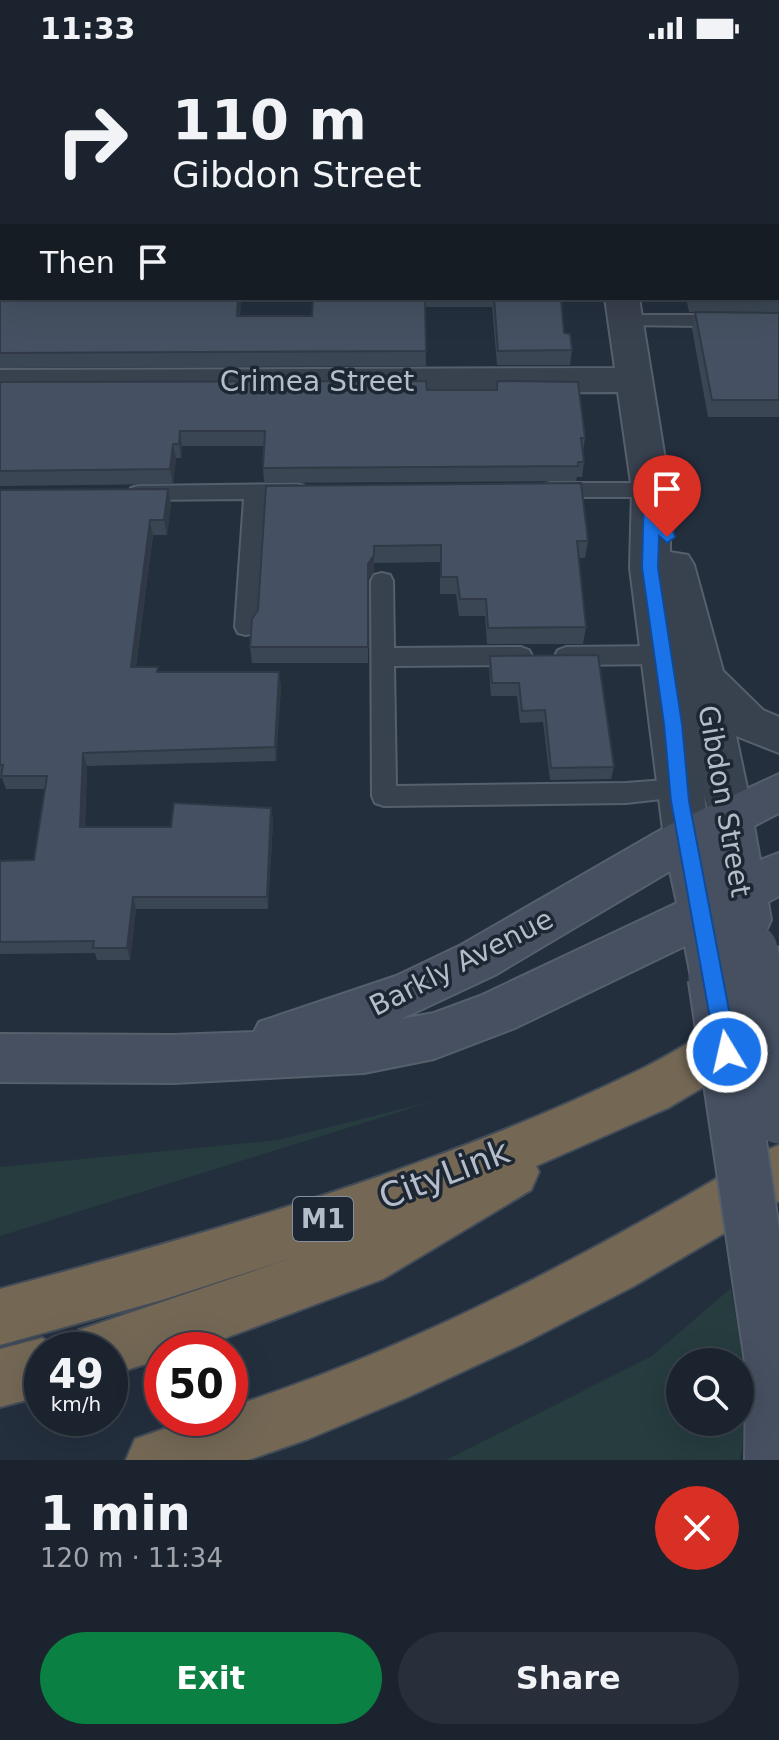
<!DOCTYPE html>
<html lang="en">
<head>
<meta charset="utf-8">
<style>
	:root { --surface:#1b232e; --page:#282f3a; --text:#f1f3f6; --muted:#a0a4aa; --line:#39404a; --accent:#0b8043 }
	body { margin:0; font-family:"DejaVu Sans",sans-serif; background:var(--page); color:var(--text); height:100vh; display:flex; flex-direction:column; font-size:30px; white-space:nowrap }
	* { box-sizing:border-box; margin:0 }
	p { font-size:26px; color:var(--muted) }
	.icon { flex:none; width:44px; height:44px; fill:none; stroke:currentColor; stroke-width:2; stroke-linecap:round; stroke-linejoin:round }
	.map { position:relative; height:1404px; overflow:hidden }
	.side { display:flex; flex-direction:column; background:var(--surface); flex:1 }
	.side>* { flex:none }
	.banner { position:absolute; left:0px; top:0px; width:780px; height:244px; box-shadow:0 8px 32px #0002,0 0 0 2px var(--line); background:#1b232e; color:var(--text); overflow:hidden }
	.tools { position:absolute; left:666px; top:1292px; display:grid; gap:16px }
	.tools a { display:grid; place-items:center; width:88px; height:88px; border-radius:50%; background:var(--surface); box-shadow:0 8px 32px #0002,0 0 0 2px var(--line); font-size:40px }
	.speed { position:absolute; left:24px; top:1276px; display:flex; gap:16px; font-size:40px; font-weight:700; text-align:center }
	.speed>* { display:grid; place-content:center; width:104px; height:104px; border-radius:50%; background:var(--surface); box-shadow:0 8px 32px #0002,0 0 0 2px var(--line); line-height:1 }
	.speed small { font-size:20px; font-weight:400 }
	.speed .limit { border:12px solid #d22; background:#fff; color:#111 }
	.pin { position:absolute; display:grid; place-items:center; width:68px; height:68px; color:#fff; margin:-82px -34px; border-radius:50% 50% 50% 0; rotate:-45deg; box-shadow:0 0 8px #0007 }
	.pin .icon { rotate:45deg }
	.me { position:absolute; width:88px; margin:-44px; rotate:351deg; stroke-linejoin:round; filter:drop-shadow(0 0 6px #0008) }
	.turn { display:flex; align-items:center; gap:28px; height:168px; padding:0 40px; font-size:36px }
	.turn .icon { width:104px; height:104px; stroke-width:2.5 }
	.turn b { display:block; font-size:56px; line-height:68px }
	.then { display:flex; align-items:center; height:76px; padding:0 40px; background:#0003; gap:16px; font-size:30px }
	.round { display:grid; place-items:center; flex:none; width:84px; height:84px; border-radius:42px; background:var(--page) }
	.head { display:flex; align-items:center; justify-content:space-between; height:136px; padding:0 40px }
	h1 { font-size:48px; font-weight:600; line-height:60px }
	.action { display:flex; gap:16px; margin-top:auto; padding:16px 40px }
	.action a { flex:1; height:92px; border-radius:48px; background:var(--accent); color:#fff; font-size:32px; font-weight:600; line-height:92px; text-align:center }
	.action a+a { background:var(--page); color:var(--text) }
	.status { display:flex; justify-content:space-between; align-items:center; height:56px; padding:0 40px; background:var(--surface); direction:ltr }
	.status svg { height:22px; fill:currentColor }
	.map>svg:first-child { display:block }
	.green { fill:#263c3f; fill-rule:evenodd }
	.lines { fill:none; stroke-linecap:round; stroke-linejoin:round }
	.service-casing { stroke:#565f6c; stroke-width:4 }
	.minor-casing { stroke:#565f6c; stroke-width:4 }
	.secondary-casing { stroke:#565f6c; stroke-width:4 }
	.motorway-casing { stroke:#434c59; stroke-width:4 }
	.path { stroke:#44595c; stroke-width:4; stroke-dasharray:4 4; stroke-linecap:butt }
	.service { fill:#38414e; fill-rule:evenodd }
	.minor { fill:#38414e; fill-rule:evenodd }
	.secondary { fill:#465061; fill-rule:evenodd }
	.motorway { fill:#746855; fill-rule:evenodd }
	.secondary-bridge-casing { stroke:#565f6c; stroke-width:57; stroke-linecap:butt }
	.secondary-bridge { stroke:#465061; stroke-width:53 }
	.wall { fill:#3b4654 }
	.shaded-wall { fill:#303945 }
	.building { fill:#455162; stroke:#303945; stroke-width:2 }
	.route { fill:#1a73e8; stroke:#114b97; stroke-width:2 }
	.labels { text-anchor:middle; stroke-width:7; stroke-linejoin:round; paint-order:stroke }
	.shield { fill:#1d2633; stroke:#878f9c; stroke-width:2 }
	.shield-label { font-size:26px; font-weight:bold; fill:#b4bcc9 }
	.street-label { font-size:28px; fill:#b4bcc9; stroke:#1d2633 }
	.near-street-label { font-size:34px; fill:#b4bcc9; stroke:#1d2633 }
</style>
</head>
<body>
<div class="status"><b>11:33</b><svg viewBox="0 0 49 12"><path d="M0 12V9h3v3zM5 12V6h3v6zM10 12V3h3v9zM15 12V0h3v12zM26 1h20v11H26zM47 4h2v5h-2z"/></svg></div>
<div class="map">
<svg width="779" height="1404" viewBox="0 0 779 1404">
	<rect width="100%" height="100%" fill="#242f3e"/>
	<g class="green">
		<path d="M43,0H548V2H42Z"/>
		<path d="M434,1045L0,1180V1111L278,1084Z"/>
		<path d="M731,1232C741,1291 751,1345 740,1404H446L652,1300ZM680,1306H740V1366H680Z"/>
	</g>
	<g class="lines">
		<g class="service-casing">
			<g id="service">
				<path d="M626,259H779V271L619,269L617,265L619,261Z"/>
				<path d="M550,427H651L658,429L661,434L658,439L651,441H550L543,439L540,434L543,429Z"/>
				<path d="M297,428L304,430L307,435L304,440L265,443L257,571L254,577L246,579L238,577L235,571L244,443L138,444L131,442L128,437L131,432L138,430Z"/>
				<path d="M382,517L390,519L393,525L394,592L521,591L529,594L532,600L529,606L521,609L394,610L396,730L626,727L679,723L688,726L691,733L688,740L626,747L384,750L375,747L372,740L371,525L374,519Z"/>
				<path d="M663,590L671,593L674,599L671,605L663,608L566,609L558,606L555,600L558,594L566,591Z"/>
			</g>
		</g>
		<g class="minor-casing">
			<g id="minor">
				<path d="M0,0H15L2,2L0,13Z"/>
				<rect x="571" y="0" width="28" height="2"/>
				<rect x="0" y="138" width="2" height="20"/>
				<path d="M605,242H639L670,434V496L688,499L694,509L723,615L763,654L779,661V697L736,680L753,760L746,773L730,779L714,773L704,740L710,782L703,796L687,801L671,796L664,782L630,512L632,434L618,336L0,338V314L615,312Z"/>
			</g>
		</g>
		<g class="secondary-casing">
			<g id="secondary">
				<path d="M779,718V757L754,770L760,804L779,797V840L768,846L771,864L764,879L747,885L730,879L739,921L732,937L715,943L698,937L691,921L685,890L515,972L434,1003L364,1017L173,1027L0,1026V978L173,979L254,976L259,966L396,920L461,889L671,768ZM670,815L677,847L480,940L434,957L401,963L495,919Z"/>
				<path d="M775,1299L779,1301V1404H745L746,1328L755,1308Z"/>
			</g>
		</g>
		<g class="motorway-casing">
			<g id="motorway">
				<path d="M751,953L769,960L776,976L769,992L668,1052L536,1110L539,1116L531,1134L383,1223L212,1287L190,1294H162V1303L110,1319V1294H70L79,1274L298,1200L162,1244L0,1289V1233C210,1177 437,1112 633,1017C668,1001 700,979 733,960Z"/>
				<path d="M779,1089V1145L634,1230L522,1288L408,1341L308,1383L248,1404H126L135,1383L195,1362H230V1351C417,1291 592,1197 760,1097Z"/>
				<path d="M42,1282L64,1294H42V1340L0,1351V1293Z"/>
			</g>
		</g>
		<path class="path" d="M72,0L84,2"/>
		<use href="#service" class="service"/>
		<use href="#minor" class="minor"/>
		<use href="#secondary" class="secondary"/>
		<use href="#motorway" class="motorway"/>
		<g class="secondary-bridge-casing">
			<g id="secondary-bridge">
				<path d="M751,894L779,1061"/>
				<path d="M715,921L775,1328"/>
			</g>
		</g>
		<use href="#secondary-bridge" class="secondary-bridge"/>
	</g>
	<g class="wall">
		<path d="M778,55L779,361H708L692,273L695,256H689L686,242H778Z"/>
		<path d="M0,166L241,242L240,260H312L313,242H561L564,277L572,294L570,309H497L492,251H425L426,310L0,312V226L1,225L0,224Z"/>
		<path d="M0,326L496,334L497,326L585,382L583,396L584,406L582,421H577L576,425L264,427L263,412L264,390H182L181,402H176L173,428L0,430Z"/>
		<path d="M266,430L588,485L585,502H579L586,571L583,588H487L485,560H459L456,538H440V506L374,507V516L368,525V607H252L250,591L258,554Z"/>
		<path d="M168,433L171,448L167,479H153L136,611L159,616L281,630L276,705L87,710L85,771H171L271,752L273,765L268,853H136L130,904H97L95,897L0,898V805L34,804L45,733H6L2,722H0V434Z"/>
		<path d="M490,600L614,711L611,723L550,724L543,666L520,667L517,640H491L489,612Z"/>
	</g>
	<g class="shaded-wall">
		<path d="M238,242H241L238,275L237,260Z"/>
		<path d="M180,375L182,390L181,402L179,388Z"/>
		<path d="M173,388L176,402L173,428L170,413Z"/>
		<path d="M168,433L171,448L167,479L164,464Z"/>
		<path d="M150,464L153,479L134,624L131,611Z"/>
		<path d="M374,499V516L368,525V607V508Z"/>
		<path d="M279,616L281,630L276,705L275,691Z"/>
		<path d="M83,697L87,710L84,784L80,771Z"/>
		<path d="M271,752L273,765L268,853L267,841Z"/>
		<path d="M133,841L136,853L130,904L127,892Z"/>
	</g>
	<g class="building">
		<path d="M646,0H728L729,2H646Z"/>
		<rect x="778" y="55" width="1" height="184"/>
		<path d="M2,158V242H238L237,260H312L313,242H425L426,295L0,297V226L1,225L0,166Z"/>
		<path d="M494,242H561L564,277L570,278L572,294L498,295Z"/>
		<path d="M695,256L779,257V344H712Z"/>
		<path d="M426,325L427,334H497V326L500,325L578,326L585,382H581L584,406H578V410L263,412L265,375H180L179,388H173L170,413L0,415V326Z"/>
		<path d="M581,427L588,485H577L586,571L488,572L486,543H460L457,521H441V489L374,490V499L368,508V591H250L252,563L258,554L266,430Z"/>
		<path d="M168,433L164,464H150L131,611H158L157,616H279L275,691L83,697L80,771H171L174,747L271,752L267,841H133L127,892H93L94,885L0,886V805L34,804L47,720H1L3,709H0V434Z"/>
		<path d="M598,599L614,711L551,712L545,654L522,655L519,627H492L490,600Z"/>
	</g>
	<path class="route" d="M651,428L659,434L675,481L667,487L659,480L658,512L682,668L689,745L737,996L734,1003L727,1005L719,1003L716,996L671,745L664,668L642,512L644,434Z"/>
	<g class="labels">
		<rect class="shield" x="293" y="1141" width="60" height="44" rx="6"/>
		<g class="shield-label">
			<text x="323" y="1172">M1</text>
		</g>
		<g class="street-label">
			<text x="317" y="335">Crimea Street</text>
			<text transform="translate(725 745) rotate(80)" y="10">Gibdon Street</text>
			<text transform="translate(461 906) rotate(-27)" y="10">Barkly Avenue</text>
		</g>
		<g class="near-street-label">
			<text transform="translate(444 1118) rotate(-21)" y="12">CityLink</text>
		</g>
	</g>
</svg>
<div class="tools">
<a><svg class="icon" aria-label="search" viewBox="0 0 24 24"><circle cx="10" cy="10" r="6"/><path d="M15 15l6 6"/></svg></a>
</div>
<div class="speed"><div>49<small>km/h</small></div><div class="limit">50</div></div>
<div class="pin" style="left:667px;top:481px;background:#d93025"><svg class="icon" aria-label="arrive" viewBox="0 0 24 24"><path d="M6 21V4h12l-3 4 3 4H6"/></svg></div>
<svg class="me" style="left:727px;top:996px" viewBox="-20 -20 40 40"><circle r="17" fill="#1a73e8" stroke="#fff" stroke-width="3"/><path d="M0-11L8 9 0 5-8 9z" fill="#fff"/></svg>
<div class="banner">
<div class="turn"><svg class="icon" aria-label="right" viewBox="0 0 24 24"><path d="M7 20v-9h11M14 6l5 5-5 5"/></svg><div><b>110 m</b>Gibdon Street</div></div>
<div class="then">Then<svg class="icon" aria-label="arrive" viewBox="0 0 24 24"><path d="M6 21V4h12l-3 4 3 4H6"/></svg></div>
</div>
</div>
<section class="side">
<div class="head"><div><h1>1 min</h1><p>120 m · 11:34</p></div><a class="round" style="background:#d93025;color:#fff"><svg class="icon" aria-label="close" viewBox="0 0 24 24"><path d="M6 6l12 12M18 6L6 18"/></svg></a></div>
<div class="action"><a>Exit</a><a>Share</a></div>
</section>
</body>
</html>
